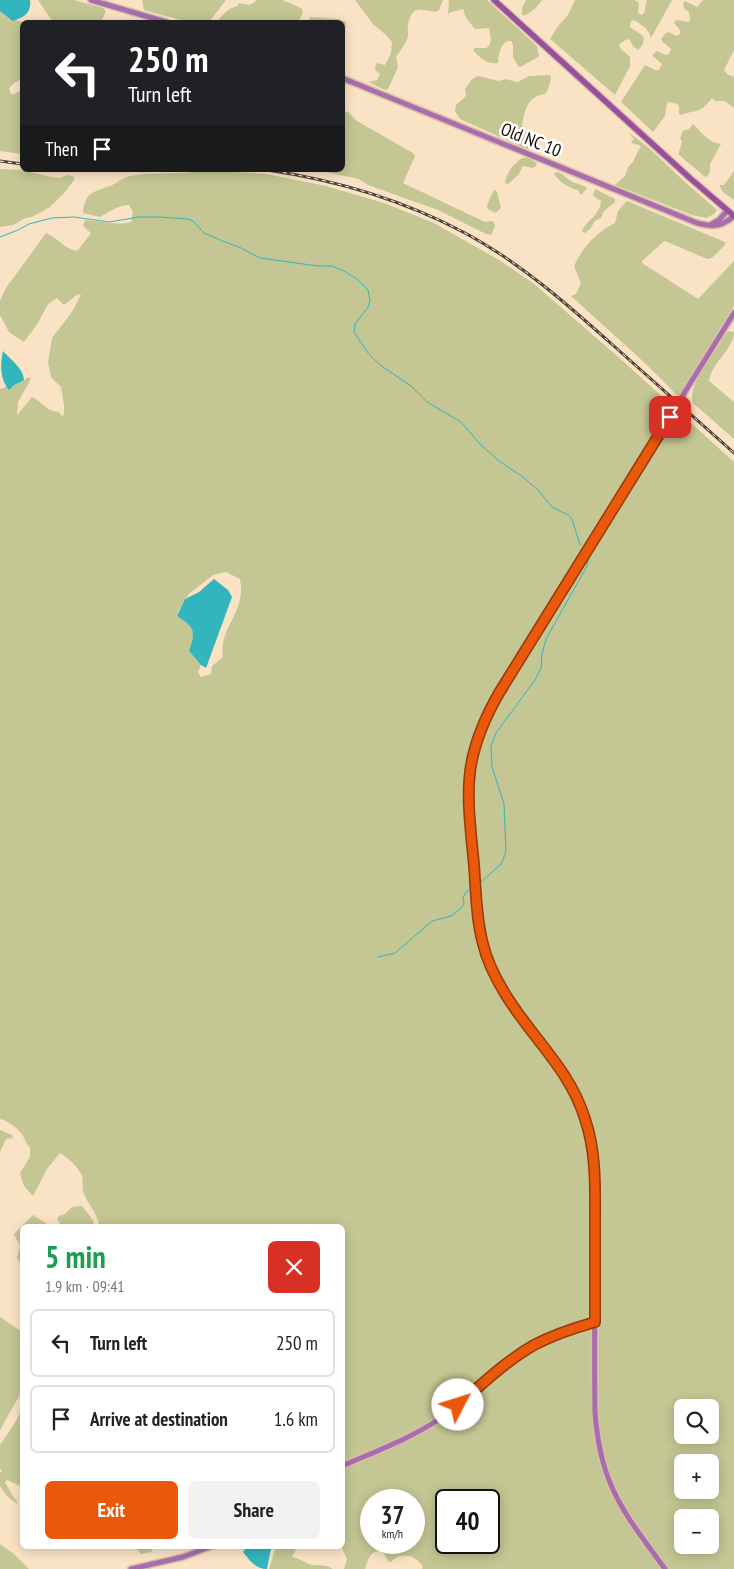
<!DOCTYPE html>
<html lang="en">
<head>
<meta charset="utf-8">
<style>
	:root { --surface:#fff; --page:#f2f2f2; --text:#222; --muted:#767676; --line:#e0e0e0; --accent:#ea580c }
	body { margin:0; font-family:"PT Sans Narrow",sans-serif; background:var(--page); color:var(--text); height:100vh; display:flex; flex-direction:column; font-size:19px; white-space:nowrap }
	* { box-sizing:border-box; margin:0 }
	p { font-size:16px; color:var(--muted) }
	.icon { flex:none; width:28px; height:28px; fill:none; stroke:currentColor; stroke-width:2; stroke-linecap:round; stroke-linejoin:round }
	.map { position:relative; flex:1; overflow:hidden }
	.sheet { position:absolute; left:20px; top:1224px; width:325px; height:325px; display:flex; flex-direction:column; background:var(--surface); border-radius:8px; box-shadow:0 2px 12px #0003 }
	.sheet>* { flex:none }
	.guide { position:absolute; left:20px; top:20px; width:325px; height:152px; border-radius:8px; box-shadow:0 2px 12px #0003; background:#202124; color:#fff; overflow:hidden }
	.tools { position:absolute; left:674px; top:1399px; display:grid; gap:10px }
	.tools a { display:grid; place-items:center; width:45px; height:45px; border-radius:8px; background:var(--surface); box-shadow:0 2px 12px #0003; font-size:25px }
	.speed { position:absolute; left:360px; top:1489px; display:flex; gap:10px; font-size:25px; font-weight:700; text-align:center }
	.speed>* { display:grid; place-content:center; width:65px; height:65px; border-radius:50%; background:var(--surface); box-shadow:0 2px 12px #0003; line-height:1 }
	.speed small { font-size:12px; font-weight:400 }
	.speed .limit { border:2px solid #111; border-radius:8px; background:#fff; color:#111 }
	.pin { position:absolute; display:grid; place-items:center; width:42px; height:42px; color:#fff; margin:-21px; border-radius:10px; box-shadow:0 2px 8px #0006 }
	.me { position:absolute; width:55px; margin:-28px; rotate:50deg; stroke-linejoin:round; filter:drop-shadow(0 0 4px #0008) }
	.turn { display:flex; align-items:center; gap:18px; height:105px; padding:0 25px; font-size:22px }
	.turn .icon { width:65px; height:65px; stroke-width:2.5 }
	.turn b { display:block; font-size:35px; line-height:42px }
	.then { display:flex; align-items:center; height:48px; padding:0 25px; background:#0003; gap:10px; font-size:19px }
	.round { display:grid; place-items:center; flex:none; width:52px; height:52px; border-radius:8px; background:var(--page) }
	.overview { display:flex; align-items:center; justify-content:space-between; height:85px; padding:0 25px }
	h1 { font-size:30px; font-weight:700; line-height:38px; color:#1e9e55 }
	.button { display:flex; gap:10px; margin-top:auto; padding:10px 25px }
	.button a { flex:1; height:58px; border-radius:8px; background:var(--accent); color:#fff; font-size:20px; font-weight:700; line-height:58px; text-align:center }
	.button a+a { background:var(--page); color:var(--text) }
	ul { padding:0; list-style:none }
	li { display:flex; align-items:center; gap:15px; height:68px; margin:0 10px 8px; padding:0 15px; border:2px solid var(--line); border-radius:8px }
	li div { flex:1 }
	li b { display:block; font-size:19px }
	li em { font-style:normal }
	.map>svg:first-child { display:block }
	.green { fill:#c4c693; fill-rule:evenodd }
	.water { fill:#33b5be }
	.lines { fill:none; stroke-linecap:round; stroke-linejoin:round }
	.stream { stroke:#33b5be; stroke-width:1 }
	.secondary-casing { stroke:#d6c0a6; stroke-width:8 }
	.primary-casing { stroke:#d6c0a6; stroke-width:8 }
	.secondary { stroke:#a96dad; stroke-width:5 }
	.primary { stroke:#994f9e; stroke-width:5.5 }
	.rail-casing { stroke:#4f4335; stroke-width:3 }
	.rail { stroke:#fff; stroke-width:1; stroke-dasharray:4; stroke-linecap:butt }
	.secondary-bridge-casing { stroke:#d6c0a6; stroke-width:8; stroke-linecap:butt }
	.secondary-bridge { stroke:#a96dad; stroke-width:5 }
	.route-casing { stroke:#983908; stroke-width:12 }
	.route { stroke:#ea580c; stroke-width:9 }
	.labels { text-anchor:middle; stroke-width:5; stroke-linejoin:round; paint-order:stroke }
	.street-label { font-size:18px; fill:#170f06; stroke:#fff }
</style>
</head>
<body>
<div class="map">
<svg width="734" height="1569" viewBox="0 0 734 1569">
	<rect width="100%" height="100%" fill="#fae2c5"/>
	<g class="green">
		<path d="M38,0H74L103,8L106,11L101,22H53Z"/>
		<path d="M142,0H226L209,22H188L144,10Z"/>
		<path d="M256,0H282L299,7L302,9L303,13L298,22H217C223,14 228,8 238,6L239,3L249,5L255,2Z"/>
		<path d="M355,0H443L439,10L436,12C421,10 413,4 408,24C407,27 409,32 408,36C407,42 400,51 396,57L398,67L388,89L385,90L368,82L377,80L380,74L375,70L376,63L385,65L391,53L392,42L386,35L373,24Z"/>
		<path d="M449,0H487L537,46L539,56C533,61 527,62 521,67L518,66L513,57V44L511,41C500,41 499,54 498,63C487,65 480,58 473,50L475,48H486L489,46L491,40L489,28L475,29L466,18L463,9L449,13L448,16Z"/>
		<path d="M526,0H542C538,6 529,16 522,15V8Z"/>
		<path d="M575,0H634L637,1L639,4L638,13L641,15L644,13L647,0H672L651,38C648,28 643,26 634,20L631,21L630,27L643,36C645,42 642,46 638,50L633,46L630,40L627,39L619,44L620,48L630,57V66L615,95L550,39L558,26L568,15Z"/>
		<path d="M703,0H734V50L724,70L727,74L734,77V108L725,101H715L712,98C699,115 697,109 680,115L679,113V106L677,104L670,102L667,103L665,116L653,132L621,102L645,65L655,70H659L662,64L652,55L657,51L666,55L669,54L671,49L663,42L661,39L665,34L668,32L677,36L680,34V30L674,23L676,20L689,22L690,19L689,12L684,9L683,3L685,1L697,7Z"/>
		<path d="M0,11L11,21L16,20L23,22L22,79L14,83L9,88L11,94H14L22,90V154L0,151Z"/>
		<path d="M311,17L338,19L346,22L344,35H343L342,22H307Z"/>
		<path d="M550,75L551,78C550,83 548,91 545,94C544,94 537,96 537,96C526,101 524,114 522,125L528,134L529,137L538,142L534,148L527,149L460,119L455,111L456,105L466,96L465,89L472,79L478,76L499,81L505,79L518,82L529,76Z"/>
		<path d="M344,111L348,112L357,121L413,153L415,156L403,183L485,222L493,221L495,226L491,235L486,234L438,210L368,185L359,179L315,170H342V112Z"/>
		<path d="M693,124C701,132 709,143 721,144L710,164V172L707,177L704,176L679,155V152L682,142L680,138L683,131L689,129Z"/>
		<path d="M628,132L649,148L686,183L717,210L714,214L706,218L692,215L615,185L625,176L628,167L633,162L638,151L641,147L639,145L631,143L634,139Z"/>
		<path d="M522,158H528L537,163L536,166L533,168L523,166L519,174L508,184L505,183C507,171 513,165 522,158Z"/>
		<path d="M0,169L20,170L52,177L59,178L68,175L74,177V180L66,191L50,207L32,217L25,218L13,225L0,227Z"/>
		<path d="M204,170L266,174L326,186L384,203L434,223L499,260L533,283L624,362L734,462V1569H422L423,1567C416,1555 401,1551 391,1562L388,1561L383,1551C371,1549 368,1559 365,1569H344L347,1559L341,1546H342V1226H99C98,1213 87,1204 83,1191C82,1185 84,1177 80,1172C75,1164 68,1158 60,1153L47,1169L33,1196L24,1186L20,1173L30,1157V1147C25,1143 25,1138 21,1133C16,1127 7,1120 0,1119V389C12,384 18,386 28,377L31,379L18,402L17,415L32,397C39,400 41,404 47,408C50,411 56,411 60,413L61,416L64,415V405L61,387L51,377L48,363L52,338L72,312L81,295L78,294L64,305L57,298L48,304L38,323L24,342L9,332L0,315V301L6,288L46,233C58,238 65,249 76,251L79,249L91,233L83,226L85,220C100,221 116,226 131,222L133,212L129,205C118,205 109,212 100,217L83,213C85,192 93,192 110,186C118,183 123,177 131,176C154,171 180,176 204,170ZM226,572L240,579C241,586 242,592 240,599C236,619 219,635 223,657L212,666L211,674L201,677L198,672L201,665L189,651C196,632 195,627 177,615L185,599L189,594L213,575ZM682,1408H710V1435H682ZM682,1462H710V1490H682ZM371,1500H414V1542H371ZM446,1500H489V1542H446ZM682,1518H710V1545H682Z"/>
		<path d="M734,171V200L723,192L719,185H724Z"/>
		<path d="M557,172C564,173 565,178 571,181C576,184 582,184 587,188L581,195L578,190C569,189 559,181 554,174Z"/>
		<path d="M595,189L615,199V202L603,212L601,218L595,221L590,229L585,233L582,231C587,220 600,215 601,201L593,196Z"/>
		<path d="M494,190L497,192L501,208L495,213L488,209L487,205Z"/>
		<path d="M627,201L725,242V245L712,258L707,259L665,241L662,243L642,261V263L698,299L734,261V306L678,396L646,364L571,296L576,294L581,283L574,266C583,247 596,232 615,223L618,211Z"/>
		<path d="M728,331L734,332C734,349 711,363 709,381L734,402V439L693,403C687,382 717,348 728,331Z"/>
		<path d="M0,1130L12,1135L13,1138L6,1139L0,1152Z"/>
		<path d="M82,1206L93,1220L94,1226H61L57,1219L59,1216L65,1214L72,1207Z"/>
		<path d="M33,1215L50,1226H22V1265L17,1258L20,1246L14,1234Z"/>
		<path d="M0,1317L22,1332V1391L0,1430Z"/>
		<path d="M22,1409V1489L20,1486L7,1480L5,1482L12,1495L17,1501V1504L7,1496L0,1486V1473L2,1471L0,1469V1445L16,1421Z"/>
		<path d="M0,1544L14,1554L29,1569H0Z"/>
		<path d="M137,1546H154L151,1552L141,1554L138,1551Z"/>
		<path d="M276,1546H298L292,1557C299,1558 305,1563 312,1565C320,1566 326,1564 333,1569H269Z"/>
	</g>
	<g class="water">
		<path d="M0,0H30C32,13 23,18 12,21L0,11Z"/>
		<path d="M3,351C10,359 24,369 24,380L21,382L14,385L9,390C0,380 0,364 3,351Z"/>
		<path d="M214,579L228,590L232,597L206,668L201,665L189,651C196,632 195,627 177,616L185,599L199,592Z"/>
		<path d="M247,1546H272L270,1553L267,1569C256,1569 250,1561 243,1552Z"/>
	</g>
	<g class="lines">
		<g class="stream">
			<path d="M0,237L18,230L29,224L52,218L74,217L109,222L139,217H160L188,219L193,221L204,233L225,242L241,248L260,258L318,266H332L344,271L357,279L368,290L370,300L368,307L355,324L354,332L368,353L380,365L411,386L427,402L461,422L479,443L499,461L523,477L539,491L552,507L568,515L572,519L580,545"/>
			<path d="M481,882L500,865L503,860L506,851L504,804L492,767L491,746L496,733L535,680L541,668L542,654L546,639L587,566L589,557"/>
			<path d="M378,957L395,953L432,921L451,916L459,910L464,904L463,897L468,890"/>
		</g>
		<g class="secondary-casing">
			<g id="secondary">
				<path d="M91,0L166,22"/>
				<path d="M342,78L697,223C713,227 721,227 734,216"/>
				<path d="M712,224L719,220L727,211"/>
				<path d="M686,390L734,313"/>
				<path d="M342,1466C374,1452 409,1439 438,1420C470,1399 495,1369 528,1349C548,1336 572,1328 595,1322"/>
				<path d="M131,1569L183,1557L212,1546"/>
				<path d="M665,1569C646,1542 624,1516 611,1485C601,1462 597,1438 595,1413C594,1357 595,1300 595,1243C595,1205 597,1167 588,1130C575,1075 532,1039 504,992C477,948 476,903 473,853C471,826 468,798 471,770C473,748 482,726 492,706L670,417"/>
			</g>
		</g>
		<g class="primary-casing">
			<path id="primary" d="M494,0L691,179L734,216"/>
		</g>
		<use href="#secondary" class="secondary"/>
		<use href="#primary" class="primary"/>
		<g class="rail-casing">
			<g id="rail">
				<path d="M0,161L22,164"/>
				<path d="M267,170C336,180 403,200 465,233C521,263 568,305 615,347C655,383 695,418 734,453"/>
			</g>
		</g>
		<use href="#rail" class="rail"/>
		<g class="secondary-bridge-casing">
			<path id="secondary-bridge" d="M670,417L686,390"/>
		</g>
		<use href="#secondary-bridge" class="secondary-bridge"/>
	</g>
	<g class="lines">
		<g class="route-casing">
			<path id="route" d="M458,1405C482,1384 506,1361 534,1345C553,1335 574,1328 595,1322C595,1290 595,1259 595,1227C595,1191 597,1154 585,1119C570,1069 530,1036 504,992C495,977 487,961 483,944C476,918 476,891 474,865C471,832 465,792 472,760C477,736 487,714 499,693L670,417"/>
		</g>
		<use href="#route" class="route"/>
	</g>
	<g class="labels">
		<g class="street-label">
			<text transform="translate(531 140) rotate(22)" y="6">Old NC 10</text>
		</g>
	</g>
</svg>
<div class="tools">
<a><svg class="icon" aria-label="search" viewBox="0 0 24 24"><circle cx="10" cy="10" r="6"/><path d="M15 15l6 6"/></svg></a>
<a>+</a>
<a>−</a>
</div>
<div class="speed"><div>37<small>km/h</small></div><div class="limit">40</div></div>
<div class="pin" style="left:670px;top:417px;background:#d93025"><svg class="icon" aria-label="arrive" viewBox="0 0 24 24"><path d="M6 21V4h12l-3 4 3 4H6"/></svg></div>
<svg class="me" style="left:458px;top:1405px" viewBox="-20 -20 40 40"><circle r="19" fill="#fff"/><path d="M0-13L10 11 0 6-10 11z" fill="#ea580c"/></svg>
<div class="guide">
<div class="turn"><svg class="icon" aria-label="left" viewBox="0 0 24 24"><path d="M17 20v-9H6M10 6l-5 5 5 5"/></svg><div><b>250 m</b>Turn left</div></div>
<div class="then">Then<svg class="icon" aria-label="arrive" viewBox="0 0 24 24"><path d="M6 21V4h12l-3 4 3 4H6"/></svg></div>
</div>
<section class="sheet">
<div class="overview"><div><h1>5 min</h1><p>1.9 km · 09:41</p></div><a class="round" style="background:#d93025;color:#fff"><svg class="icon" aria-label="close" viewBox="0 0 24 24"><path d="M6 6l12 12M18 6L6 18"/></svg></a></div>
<ul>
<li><svg class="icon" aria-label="left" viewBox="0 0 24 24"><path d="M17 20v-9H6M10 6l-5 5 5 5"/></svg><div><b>Turn left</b></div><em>250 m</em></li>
<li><svg class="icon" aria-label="arrive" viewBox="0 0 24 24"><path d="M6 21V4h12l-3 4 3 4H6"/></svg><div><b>Arrive at destination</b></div><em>1.6 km</em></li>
</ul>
<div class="button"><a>Exit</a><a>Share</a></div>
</section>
</div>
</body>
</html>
